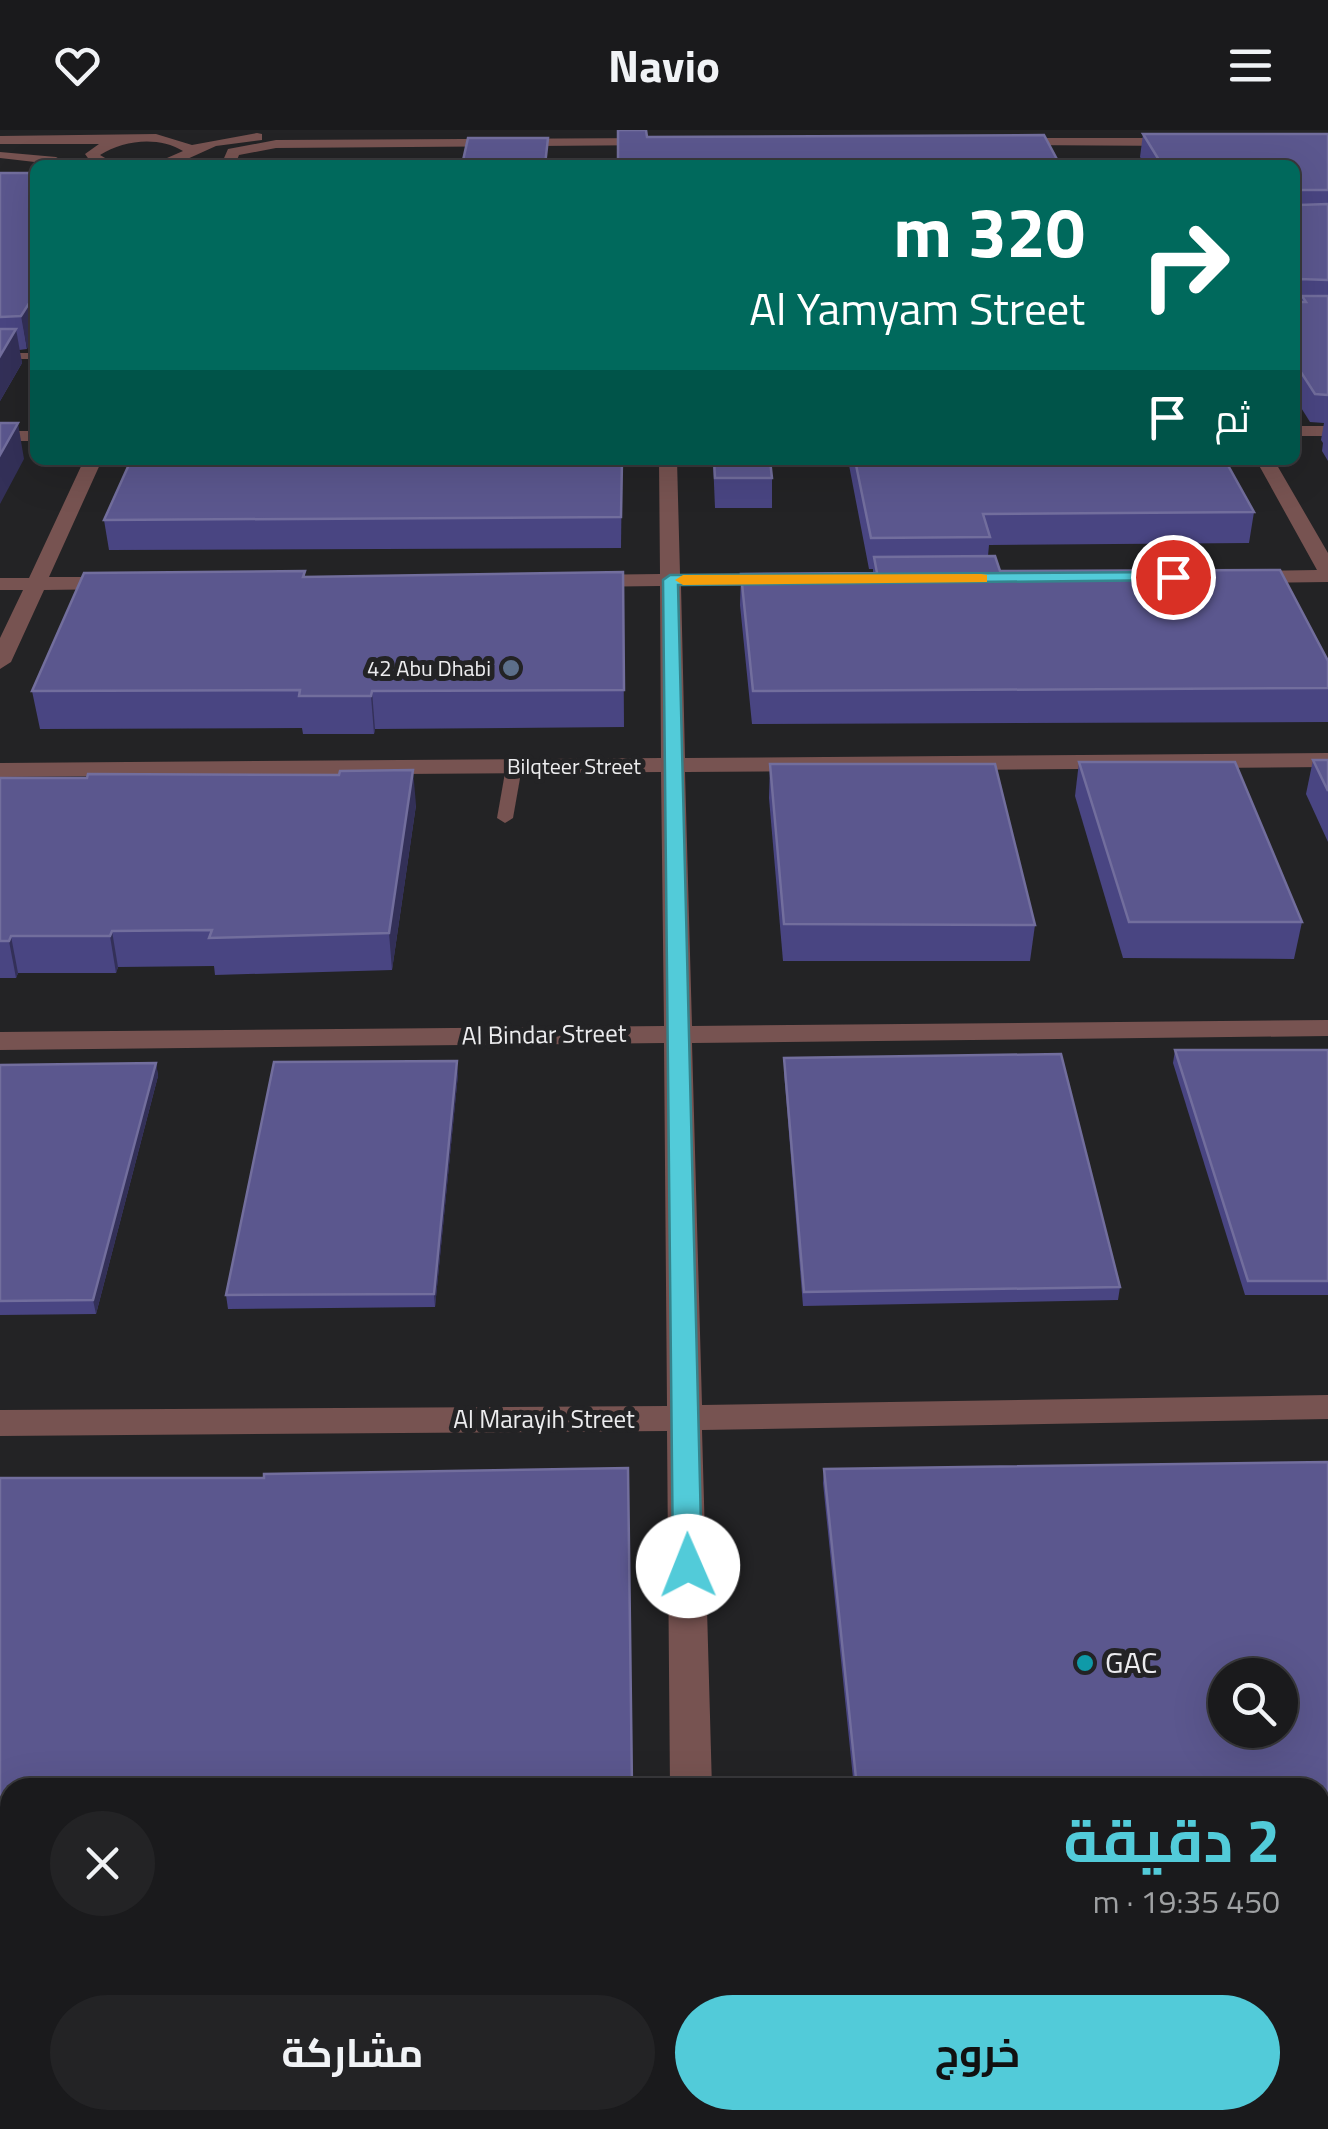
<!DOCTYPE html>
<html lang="ar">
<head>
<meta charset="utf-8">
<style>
	:root { --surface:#1a1a1c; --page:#232325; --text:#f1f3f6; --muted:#9fa1a3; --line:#38383b; --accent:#52cbd9 }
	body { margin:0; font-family:"Titillium Web",Cairo,sans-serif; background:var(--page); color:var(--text); direction:rtl; height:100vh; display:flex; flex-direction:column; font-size:38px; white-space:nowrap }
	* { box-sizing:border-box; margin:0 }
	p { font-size:32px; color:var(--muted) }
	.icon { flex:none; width:55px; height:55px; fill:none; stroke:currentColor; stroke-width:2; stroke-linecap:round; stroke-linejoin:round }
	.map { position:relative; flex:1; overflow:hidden; direction:ltr }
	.panel { position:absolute; left:0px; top:1648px; width:1330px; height:352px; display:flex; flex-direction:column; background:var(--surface); border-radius:30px 30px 0 0; box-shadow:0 10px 40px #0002,0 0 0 2px var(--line); direction:rtl }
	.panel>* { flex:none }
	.banner { position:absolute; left:30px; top:30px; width:1270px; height:305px; border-radius:15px; box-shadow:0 10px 40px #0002,0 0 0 2px var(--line); direction:rtl; background:#00695c; color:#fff; overflow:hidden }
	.fabs { position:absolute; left:1208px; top:1528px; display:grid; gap:20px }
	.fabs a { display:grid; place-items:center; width:90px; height:90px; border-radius:50%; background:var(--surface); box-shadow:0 10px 40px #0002,0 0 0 2px var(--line); font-size:50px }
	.pin { position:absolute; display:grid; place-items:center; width:85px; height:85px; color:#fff; margin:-42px; border:5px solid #fff; border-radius:50%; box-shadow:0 2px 10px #0007 }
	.me { position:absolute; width:110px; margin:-55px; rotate:359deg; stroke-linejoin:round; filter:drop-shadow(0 0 8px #0008) }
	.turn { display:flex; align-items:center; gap:35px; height:210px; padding:0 50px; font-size:45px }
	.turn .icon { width:130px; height:130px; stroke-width:2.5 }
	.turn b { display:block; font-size:70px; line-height:85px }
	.then { display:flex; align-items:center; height:95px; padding:0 50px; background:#0003; gap:20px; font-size:38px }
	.round { display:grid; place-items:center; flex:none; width:105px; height:105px; border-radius:52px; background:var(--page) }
	.summary { display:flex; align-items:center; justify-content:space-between; height:170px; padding:0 50px }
	h1 { font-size:60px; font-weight:700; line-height:75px; color:var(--accent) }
	.primary-button { display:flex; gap:20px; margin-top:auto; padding:20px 50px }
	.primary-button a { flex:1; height:115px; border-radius:60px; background:var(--accent); color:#111; font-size:40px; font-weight:700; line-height:115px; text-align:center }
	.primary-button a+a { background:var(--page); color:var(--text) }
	header { display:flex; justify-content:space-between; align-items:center; height:130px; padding:0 50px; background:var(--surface); font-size:45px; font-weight:700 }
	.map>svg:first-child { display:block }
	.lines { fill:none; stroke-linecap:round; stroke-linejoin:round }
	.lane { fill:#775351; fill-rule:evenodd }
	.street { fill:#775351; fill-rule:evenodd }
	.wall { fill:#494582 }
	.shaded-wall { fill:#333058 }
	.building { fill:#5b578e; stroke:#726e9d; stroke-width:2.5; fill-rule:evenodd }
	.route { fill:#52cbd9; stroke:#35848d; stroke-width:2.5 }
	.slow { fill:#f59e0b }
	.service-dot { fill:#5c6f8a; stroke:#232325; stroke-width:4 }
	.culture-dot { fill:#0f9aa8; stroke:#232325; stroke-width:4 }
	.labels { text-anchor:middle; stroke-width:10; stroke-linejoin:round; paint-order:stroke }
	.far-poi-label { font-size:22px; fill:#ececee; stroke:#232325; text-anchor:end }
	.far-street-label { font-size:22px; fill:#ececee; stroke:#232325 }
	.street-label { font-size:25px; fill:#ececee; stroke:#232325 }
	.near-poi-label { font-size:30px; fill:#ececee; stroke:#232325; text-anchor:start }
</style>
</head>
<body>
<header><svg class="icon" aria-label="menu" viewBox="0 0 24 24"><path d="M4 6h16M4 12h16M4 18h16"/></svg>Navio<svg class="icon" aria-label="heart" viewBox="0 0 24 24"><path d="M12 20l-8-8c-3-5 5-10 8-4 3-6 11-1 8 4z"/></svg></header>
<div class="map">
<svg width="1328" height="1999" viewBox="0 0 1328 1999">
	<rect width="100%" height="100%" fill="#232325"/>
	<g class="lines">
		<g class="lane">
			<path d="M0,22L56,27L61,30V35L0,28Z"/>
			<rect x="0" y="223" width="35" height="6"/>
			<path d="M514,632L522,637L513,688L505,693L497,688L506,637Z"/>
		</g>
		<g class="street">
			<path d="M257,3L262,4V10L216,16L174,35H151L183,21C158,6 124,10 100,25L117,35H93L85,24L99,14H0V6L156,4L192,15Z"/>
			<path d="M656,8L661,9V15L276,18L239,25L235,35H221L228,19L276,10Z"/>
			<path d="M1007,8H1181L1188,12L1181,16L1002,15V9Z"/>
			<rect x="1295" y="296" width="33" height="10"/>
			<rect x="0" y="301" width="35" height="10"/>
			<path d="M84,330H102L49,447H120L130,453L120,459L44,460L11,532L0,539V508L23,460H0V448H29Z"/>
			<path d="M659,330H677L680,444L780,443L790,449L780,455L681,456L685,628L1328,623V637L685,642L692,896L1328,890V906L692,913L702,1275L1328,1265V1289L702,1300L712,1658H670L667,1301L0,1306V1280L667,1276L664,913L0,920V902L664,896L661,642L0,647V633L661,628L660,456L581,457L571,451L581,445L660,444Z"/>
			<path d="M1256,330H1274L1328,423V452L1246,453L1236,447L1246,441L1317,440Z"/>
			<path d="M1328,1866V1908L1320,1909V1867Z"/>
			<rect x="0" y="1885" width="10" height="42"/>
			<path d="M674,1990H720L721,1999H675Z"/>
		</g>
	</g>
	<g class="wall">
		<path d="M1143,4H1328V331L1322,321L1323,313L1321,310L1324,293L1310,292L1295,268V35H1145L1140,27Z"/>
		<path d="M0,43L27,219L19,220L22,233L0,271Z"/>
		<path d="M622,330L621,418L109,420L104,390Z"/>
		<path d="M713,330H770L772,348V378H715Z"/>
		<path d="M848,330H1225L1254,382L1249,413L989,415L988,426L1000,441L1328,531V592L752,594L740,475L741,444L873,443V439H869Z"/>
		<path d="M305,441V447L623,442L624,597L375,599L374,604H303L302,598L40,599L32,561Z"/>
		<path d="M1313,630H1328V712L1306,664Z"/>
		<path d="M1079,632L1302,792L1294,829L1123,828L1075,666Z"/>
		<path d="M770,634L1035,795L1030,831H783L769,668Z"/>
		<path d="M0,648L416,675L392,840L215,845L214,836L118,837L116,843H18L16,848H0Z"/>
		<path d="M1175,920H1328V1165H1245L1173,933Z"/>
		<path d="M784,928L1120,1157L1118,1170L803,1176L784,942Z"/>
		<path d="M156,933L158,946L96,1184L0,1185V935Z"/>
		<path d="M458,944L435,1177L228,1179L226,1165Z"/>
		<path d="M1328,1332V1721L1320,1722V1658H854L823,1353L824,1339Z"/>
		<path d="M628,1338L10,1658V1743H0V1348H264Z"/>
	</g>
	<g class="shaded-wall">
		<path d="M35,164V206L27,219L21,186Z"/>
		<path d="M16,199L22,233L0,271V226Z"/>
		<path d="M18,293L24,329L0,374V325Z"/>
		<path d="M372,561L375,599L374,604L371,566Z"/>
		<path d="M413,640L416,675L392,840L389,803Z"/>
		<path d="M112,801L118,837L116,843L110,806Z"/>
		<path d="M11,806L18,843L16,848L9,811Z"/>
		<path d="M457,931L458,944L435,1177L434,1164Z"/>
		<path d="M156,933L158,946L96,1184L93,1170Z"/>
	</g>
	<g class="building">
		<path d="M618,0H646L647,7L1044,5L1060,35H618Z"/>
		<path d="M1143,4H1328V60H1299L1295,64L1299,75L1328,74V150L1299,149L1295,156V35H1162Z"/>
		<path d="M468,8H548L545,35H462Z"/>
		<path d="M0,43H35V164L21,186L0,187Z"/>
		<path d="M1302,166H1328V265L1315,264L1295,233V172H1306Z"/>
		<path d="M0,199H16L0,226Z"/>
		<path d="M0,293H18L0,325Z"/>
		<path d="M131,330H622L621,387L104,390Z"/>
		<path d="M714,330H770L772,348H715Z"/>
		<path d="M855,330H1225L1254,382L983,384L990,407L871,408Z"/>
		<path d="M995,426L1000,441L1280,440L1328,531V558L753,561L741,444L877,443L874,427Z"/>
		<path d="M305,441L303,447L623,442L624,560L372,561L371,566H299L300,560L32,561L84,443Z"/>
		<path d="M1313,630H1328V661Z"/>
		<path d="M1079,632H1235L1302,792H1129Z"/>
		<path d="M770,634H995L1035,795L784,794Z"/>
		<path d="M413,640L389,803L209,808L212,800L112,801L110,806H11L9,811H0V648H87L88,644L339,645L340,641Z"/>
		<path d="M1175,920H1328V1151H1248Z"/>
		<path d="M1061,924L1120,1157L804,1162L784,928Z"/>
		<path d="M457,931L434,1164L226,1165L274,932Z"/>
		<path d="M156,933L93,1170L0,1171V935Z"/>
		<path d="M1328,1332V1707L1320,1708V1658H857L824,1339ZM1225,1545H1280V1600H1225Z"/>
		<path d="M628,1338L632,1658H10V1725H0V1348H264V1344Z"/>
		<path d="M1320,1964H1328V1999H902L901,1990H1320Z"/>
		<path d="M0,1987H10V1990L107,1991L629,1990V1999H0Z"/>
	</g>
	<path class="route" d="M1173,442L1179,444V450L678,455L702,1436L698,1443L688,1447L677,1443L673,1436L663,450L670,445Z"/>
	<path class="slow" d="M981,444L987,445V452L683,455L675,450L683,445Z"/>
	<circle class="service-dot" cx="511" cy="538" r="10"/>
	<circle class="culture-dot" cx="1085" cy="1533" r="10"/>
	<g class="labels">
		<g class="far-poi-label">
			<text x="491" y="546">42 Abu Dhabi</text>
		</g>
		<g class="far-street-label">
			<text x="574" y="644">Bilqteer Street</text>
		</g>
		<g class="street-label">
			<text transform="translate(544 904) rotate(-1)" y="9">Al Bindar Street</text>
			<text x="544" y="1298">Al Marayih Street</text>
		</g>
		<g class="near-poi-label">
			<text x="1105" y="1543">GAC</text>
		</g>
	</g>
</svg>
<div class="fabs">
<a><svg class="icon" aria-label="search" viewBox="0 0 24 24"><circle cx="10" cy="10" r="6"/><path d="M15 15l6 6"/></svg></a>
</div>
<div class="pin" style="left:1173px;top:447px;background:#d93025"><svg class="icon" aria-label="arrive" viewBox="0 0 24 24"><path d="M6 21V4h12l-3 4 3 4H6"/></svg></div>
<svg class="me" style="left:688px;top:1436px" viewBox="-20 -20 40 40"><circle r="19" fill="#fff"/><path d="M0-13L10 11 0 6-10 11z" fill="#52cbd9"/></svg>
<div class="banner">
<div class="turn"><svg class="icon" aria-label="right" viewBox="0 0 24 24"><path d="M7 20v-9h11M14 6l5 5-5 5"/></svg><div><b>320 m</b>Al Yamyam Street</div></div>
<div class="then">ثم<svg class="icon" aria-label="arrive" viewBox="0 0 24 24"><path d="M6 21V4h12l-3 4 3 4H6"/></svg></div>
</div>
<section class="panel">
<div class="summary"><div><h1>2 دقيقة</h1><p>450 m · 19:35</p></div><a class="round"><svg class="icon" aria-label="close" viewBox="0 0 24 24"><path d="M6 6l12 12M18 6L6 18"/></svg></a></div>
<div class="primary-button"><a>خروج</a><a>مشاركة</a></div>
</section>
</div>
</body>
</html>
